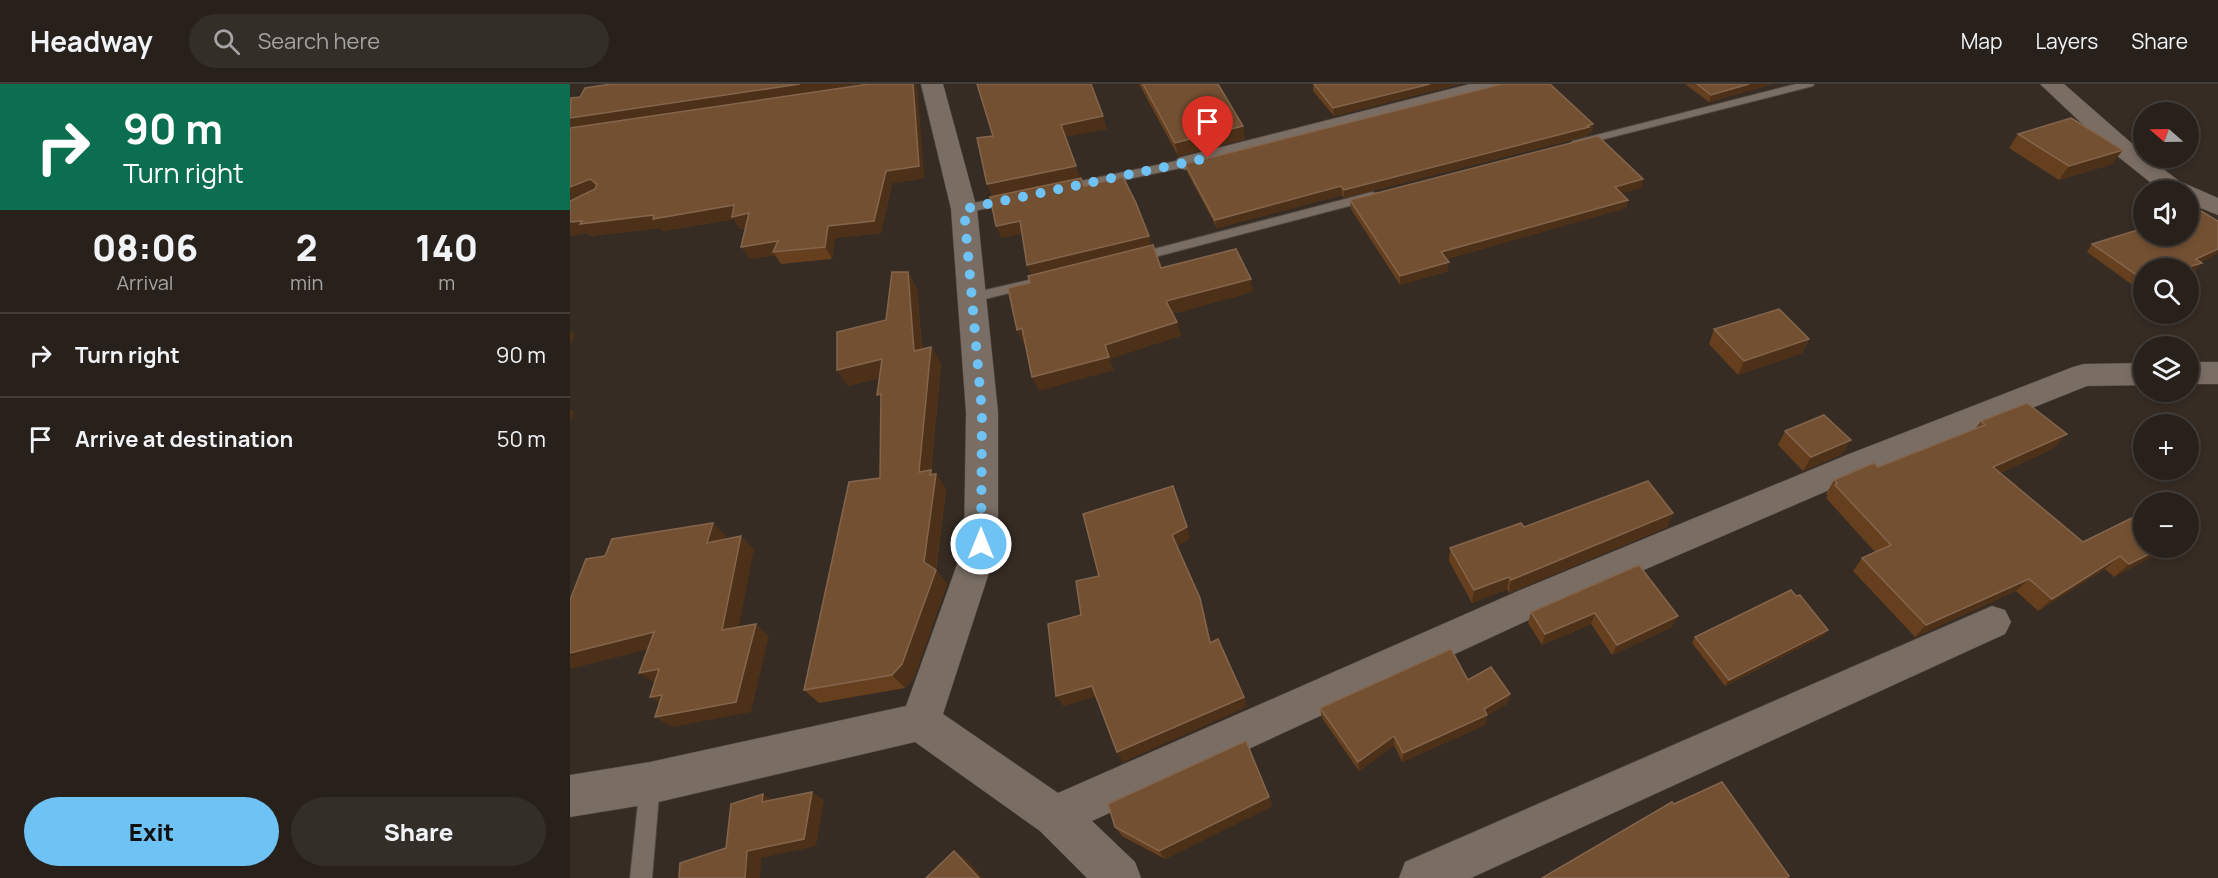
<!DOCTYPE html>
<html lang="en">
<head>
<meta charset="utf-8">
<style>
	:root { --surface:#28211b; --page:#342e28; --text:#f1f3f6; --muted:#a5a3a3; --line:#443e3a; --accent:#6fc2f4 }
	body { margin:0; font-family:Manrope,sans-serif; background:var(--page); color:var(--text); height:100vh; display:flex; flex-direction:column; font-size:22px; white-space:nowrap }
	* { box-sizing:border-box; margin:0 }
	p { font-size:20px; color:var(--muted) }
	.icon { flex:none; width:33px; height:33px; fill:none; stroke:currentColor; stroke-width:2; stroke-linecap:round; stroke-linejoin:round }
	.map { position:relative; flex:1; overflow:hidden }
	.details { display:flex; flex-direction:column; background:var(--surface); width:570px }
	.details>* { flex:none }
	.top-card { background:#0b6e4f; color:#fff; overflow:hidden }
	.needle { width:39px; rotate:290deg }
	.tools { position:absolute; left:1563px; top:18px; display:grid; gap:12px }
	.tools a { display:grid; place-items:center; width:66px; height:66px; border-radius:50%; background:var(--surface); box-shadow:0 3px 9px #0003,0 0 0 2px var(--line); font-size:30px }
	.pin { position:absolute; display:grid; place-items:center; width:51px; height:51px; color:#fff; margin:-62px -26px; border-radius:50% 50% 50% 0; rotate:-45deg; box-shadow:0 0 6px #0007 }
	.pin .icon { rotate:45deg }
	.me { position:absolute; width:66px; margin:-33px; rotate:0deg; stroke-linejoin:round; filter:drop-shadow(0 0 4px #0008) }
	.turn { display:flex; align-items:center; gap:21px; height:126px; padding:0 24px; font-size:27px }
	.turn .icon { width:78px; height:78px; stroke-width:2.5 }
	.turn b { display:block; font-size:42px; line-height:51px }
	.eta { display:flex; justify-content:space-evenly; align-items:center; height:102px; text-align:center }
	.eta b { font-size:36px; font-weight:800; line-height:42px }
	.cta { display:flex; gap:12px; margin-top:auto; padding:12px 24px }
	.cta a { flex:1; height:69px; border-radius:36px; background:var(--accent); color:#111; font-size:24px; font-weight:800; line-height:69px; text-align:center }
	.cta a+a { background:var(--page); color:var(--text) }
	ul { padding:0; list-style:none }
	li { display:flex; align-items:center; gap:18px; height:84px; padding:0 24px; border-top:2px solid var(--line) }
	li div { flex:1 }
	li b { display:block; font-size:22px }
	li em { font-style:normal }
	header { display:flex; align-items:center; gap:36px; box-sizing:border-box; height:84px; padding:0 30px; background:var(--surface); border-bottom:2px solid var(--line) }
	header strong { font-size:28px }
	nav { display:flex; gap:33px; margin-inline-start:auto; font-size:21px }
	.search { width:420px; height:54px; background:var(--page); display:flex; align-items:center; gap:15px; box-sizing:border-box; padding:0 21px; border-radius:33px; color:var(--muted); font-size:22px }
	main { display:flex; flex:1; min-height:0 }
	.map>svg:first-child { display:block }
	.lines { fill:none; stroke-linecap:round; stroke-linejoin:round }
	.lane-casing { stroke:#504842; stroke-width:2 }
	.street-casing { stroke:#504842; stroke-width:1 }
	.lane { fill:#796d64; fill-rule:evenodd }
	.street { fill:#796d64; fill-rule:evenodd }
	.wall { fill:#653f1e }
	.shaded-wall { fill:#4d3018 }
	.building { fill:#735032; stroke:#84654c; stroke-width:1.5 }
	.route { stroke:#6fc2f4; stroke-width:10; stroke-dasharray:0 18 }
</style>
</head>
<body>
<header>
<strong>Headway</strong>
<div class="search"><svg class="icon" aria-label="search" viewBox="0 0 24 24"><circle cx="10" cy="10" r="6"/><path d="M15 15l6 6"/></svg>Search here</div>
<nav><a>Map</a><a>Layers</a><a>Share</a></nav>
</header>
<main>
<section class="details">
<div class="top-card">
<div class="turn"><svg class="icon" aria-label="right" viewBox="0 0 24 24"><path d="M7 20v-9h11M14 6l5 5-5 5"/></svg><div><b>90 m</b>Turn right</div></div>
</div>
<div class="eta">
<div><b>08:06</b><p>Arrival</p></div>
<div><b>2</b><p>min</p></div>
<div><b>140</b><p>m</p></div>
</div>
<ul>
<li><svg class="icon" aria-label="right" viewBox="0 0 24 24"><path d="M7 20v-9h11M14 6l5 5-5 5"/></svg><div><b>Turn right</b></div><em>90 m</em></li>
<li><svg class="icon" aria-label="arrive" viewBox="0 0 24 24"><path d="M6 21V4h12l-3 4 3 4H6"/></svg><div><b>Arrive at destination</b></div><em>50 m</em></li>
</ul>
<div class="cta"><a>Exit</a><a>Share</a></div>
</section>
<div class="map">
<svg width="1648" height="794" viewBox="0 0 1648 794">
	<rect width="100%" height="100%" fill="#362c24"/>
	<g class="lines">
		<g class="lane-casing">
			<g id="lane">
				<path d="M1226,0H1244L1243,2L1007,62L1001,59L1003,57Z"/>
				<path d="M616,75L620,76V82L492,109L486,105L492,101Z"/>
				<path d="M802,108L806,109L808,112L806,115L566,178L559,174L561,171Z"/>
				<path d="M443,111L449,115L447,118L394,129L388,125L394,121Z"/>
				<path d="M459,196L466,200L464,203L403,218L396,213L398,210Z"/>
				<path d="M80,690L87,693L90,700L82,794H60L70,700L73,693Z"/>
			</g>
		</g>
		<g class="street-casing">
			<g id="street">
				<path d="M351,0H373L407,125L428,328V461L373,630L488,709L948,507L1279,370L1503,283L1514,280L1574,279V301L1517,302L1301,388L974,529L522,737L565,778L571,794H517L470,747L345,658L80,720L0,733V691L80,678L336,622L394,461L396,328L381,125Z"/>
				<path d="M900,0H937L934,5L616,86L608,84L604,79L608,74Z"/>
				<path d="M1470,0H1494L1574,70V74H1579L1609,97L1648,114V131L1618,119V106H1590L1541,67Z"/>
				<rect x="1618" y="278" width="30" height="22"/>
				<path d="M1422,522L1435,526L1441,538L1435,550L901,794H829L835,778Z"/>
			</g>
		</g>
		<use href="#lane" class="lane"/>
		<use href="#street" class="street"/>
	</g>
	<g class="wall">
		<path d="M41,0H345L347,5L354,94L322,99L311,149L265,154L262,175L211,180L205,171L180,175L176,144L170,145L164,135L93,147L90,144L20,152L18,149L2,116L10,13Z"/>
		<path d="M569,0H648L675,55L608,72Z"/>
		<path d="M743,0H891L764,32L743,7Z"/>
		<path d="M1115,0H1203L1139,18Z"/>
		<path d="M1022,48L1018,49L1017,52L774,114L772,111L647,144L617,88L615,80Z"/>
		<path d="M1448,50L1542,80L1489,96L1439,64Z"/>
		<path d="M1073,95L1071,104L1051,109L1058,116L1056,124L876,175L878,187L830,201L781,125L780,116Z"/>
		<path d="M1648,137V169L1630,178L1625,187L1574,184V203L1568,205L1517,168L1522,160Z"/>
		<path d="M338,188L347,205L352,265L361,263L371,280L361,386L364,390H366L376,405L366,486L377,500L344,593L335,604L249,619L234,606L310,394L311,317L309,294L278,302L267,286L316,236Z"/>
		<path d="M1144,245L1239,255L1232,269L1168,291L1139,260Z"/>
		<path d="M1411,337L1484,364L1430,389L1513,458L1593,467L1544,493L1535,485L1468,527L1446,507L1345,553L1283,487L1292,474L1305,468L1256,414L1258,412L1256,410L1264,396L1308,383L1405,345Z"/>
		<path d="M1215,347L1272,370L1233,387L1208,361Z"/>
		<path d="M1103,429L1097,443L939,509L937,505L902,519L879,477L880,464L954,443Z"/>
		<path d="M1069,481L1102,543L1042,571L1021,540L972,561L958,539L961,528Z"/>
		<path d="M1226,512L1258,546L1253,552L1155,602L1122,559L1125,553Z"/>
		<path d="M898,596L940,610L937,620L917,631L915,641L832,678L824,661L789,687L752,634L750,624Z"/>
		<path d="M699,713L702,722L595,775L552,752L545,743Z"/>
	</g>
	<g class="shaded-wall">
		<path d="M230,0H310L0,47V34Z"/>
		<path d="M343,0H345L347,5L354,94L322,99L311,149L265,154L262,175L255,163L258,142L316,87Z"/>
		<path d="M860,0H891L764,32L763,24Z"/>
		<path d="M1179,0H1203L1139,18L1141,11Z"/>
		<path d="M533,32L537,45L495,53L491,41Z"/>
		<path d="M1023,40L1022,48L1018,49L1017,52L774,114V106Z"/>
		<path d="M673,42L675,55L608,72L605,59Z"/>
		<path d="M1553,66L1542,80L1489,96L1499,82Z"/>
		<path d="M506,82L510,95L422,113L417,100Z"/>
		<path d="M20,95L30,107L12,114L0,116V103Z"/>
		<path d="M1073,95L1071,104L1043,112L1045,103Z"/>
		<path d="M771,102L772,111L647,144L645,136Z"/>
		<path d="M1058,116L1056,124L871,177V168Z"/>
		<path d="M164,121L179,129L187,141L170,145L164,135L93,147L90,144L20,152L18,149L0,152V138Z"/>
		<path d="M450,137L455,149L431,154L426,142Z"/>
		<path d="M579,152L582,164L462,193L457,181Z"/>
		<path d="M208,157L203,168L205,171L180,175L171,163Z"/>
		<path d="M1648,165V169L1619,183L1626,175Z"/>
		<path d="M879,178L878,187L830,201V192Z"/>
		<path d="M1632,179L1625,187L1618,189V184H1615Z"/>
		<path d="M338,188L347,205L353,283L344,267Z"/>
		<path d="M681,195L683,208L600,231L596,217Z"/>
		<path d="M607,238L611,252L540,275L544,286L469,307L462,293L535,261Z"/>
		<path d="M452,244L458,258L453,260L447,246Z"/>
		<path d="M0,246L5,251L0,262Z"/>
		<path d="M1239,255L1232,269L1168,291L1174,277Z"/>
		<path d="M361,263L371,280L359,403L349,388Z"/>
		<path d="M312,275L322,291L278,302L267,286Z"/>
		<path d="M0,324L4,328L0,339Z"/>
		<path d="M1497,350L1484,364L1412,397L1423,383Z"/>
		<path d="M1281,356L1272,370L1233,387L1241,373Z"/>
		<path d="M361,386L365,393L366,390L376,405L365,489L366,486L377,500L344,593L335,604L322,591L354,478Z"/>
		<path d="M1103,429L1097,443L939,509L941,496Z"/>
		<path d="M143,439L156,452L151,472L137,459Z"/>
		<path d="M617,443L620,455L606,463L602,451Z"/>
		<path d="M171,452L184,465L166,558L152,546Z"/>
		<path d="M1591,464H1597L1593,467L1544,493L1559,480Z"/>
		<path d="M1550,472L1535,485L1468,527L1482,515Z"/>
		<path d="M939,493L937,505L902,519L904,506Z"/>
		<path d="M1459,495L1446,507L1345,553L1356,541Z"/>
		<path d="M630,514L634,526L644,570L640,559Z"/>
		<path d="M1025,529L1021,540L972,561L975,550Z"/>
		<path d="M1108,532L1102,543L1042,571L1047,561Z"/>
		<path d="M186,540L199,552L181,628L102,643L85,633Z"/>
		<path d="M1258,546L1253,552L1155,602L1159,596Z"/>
		<path d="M84,548L99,560L0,585V569Z"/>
		<path d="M89,585L86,600L69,589Z"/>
		<path d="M522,602L528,612L493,622L486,612Z"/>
		<path d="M940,610L937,620L917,631L915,641L832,678L833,669L914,625Z"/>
		<path d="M92,611L96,624L80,613Z"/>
		<path d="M674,613L677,623L553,678L547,668Z"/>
		<path d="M824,652V661L789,687L788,678Z"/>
		<path d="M242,708L254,716L246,762L191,774L190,794H175L177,767Z"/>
		<path d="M193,710L206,718H192Z"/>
		<path d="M699,713L702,722L595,775L589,767Z"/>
		<path d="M384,767L396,775L413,794H409Z"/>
	</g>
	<g class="building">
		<path d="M41,0H230L0,34L1,14L10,13L15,4Z"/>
		<path d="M299,0H343L349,82L316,87L304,137L258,142L255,163L203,168L208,157L171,163L179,129L162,133L164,121L83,135L84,131L10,140L12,137L0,138V117L25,105L27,100L20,95L0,103V44Z"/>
		<path d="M407,0H521L533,32L491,41L506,82L417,100L407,54L423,52Z"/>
		<path d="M573,0H648L673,42L605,59Z"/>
		<path d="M744,0H860L763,24Z"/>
		<path d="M932,0H980L1023,40L1017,42L1019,43L774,106L771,102L645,136L615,80Z"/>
		<path d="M1127,0H1179L1141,11Z"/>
		<path d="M1501,34L1553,66L1499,82L1448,50Z"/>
		<path d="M1028,52L1073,95L1045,103L1058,116L871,168L879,178L830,192L780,116Z"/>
		<path d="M553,93L566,119L579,152L457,181L450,137L426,142L420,113L511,94L514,102Z"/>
		<path d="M1631,127L1648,137V165L1626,175L1632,179L1615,184H1574V196L1522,160L1574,144V152H1618V132Z"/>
		<path d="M583,161L591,184L666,165L681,195L596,217L607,238L535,261L539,273L462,293L452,244L447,246L438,204L460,199L458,192Z"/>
		<path d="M322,188H338L344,267L361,263L349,388L361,386L360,391L366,390L354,478L366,486L332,580L322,591L234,606L279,398L310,394L311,310L307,311L312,275L267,286V248L316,236Z"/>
		<path d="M1209,225L1239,255L1174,277L1144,245Z"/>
		<path d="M1457,319L1497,350L1423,383L1513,458L1574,428V464H1591L1559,480L1550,472L1482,515L1459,495L1356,541L1292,474L1321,461L1265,401L1267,399L1264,396L1304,379L1308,383L1415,341L1411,337Z"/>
		<path d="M1254,331L1281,356L1241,373L1215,347Z"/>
		<path d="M1078,397L1103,429L941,496L939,493L904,506L880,464L951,439L954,443Z"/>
		<path d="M603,402L617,443L602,451L630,514L640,559L648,555L674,613L547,668L522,602L486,612L478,540L511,531L506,497L529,492L513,430Z"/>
		<path d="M143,439L137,459L171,452L152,546L186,540L166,618L85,633L92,611L80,613L89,585L69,589L84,548L0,569V516L16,475L35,472L42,455Z"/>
		<path d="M1069,481L1108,532L1047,561L1025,529L975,550L961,528Z"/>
		<path d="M1221,506L1226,512L1230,511L1258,546L1159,596L1125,553Z"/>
		<path d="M881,565L898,596L921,583L940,610L914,625L917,631L833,669L824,652L788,678L750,624Z"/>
		<path d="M676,657L699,713L589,767L545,743L538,720Z"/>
		<path d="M1152,698L1219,792L1216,794H972L1102,718L1104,720Z"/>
		<path d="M242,708L234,755L177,767L175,794H109L110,779L156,764L161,720L193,710L192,718Z"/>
		<path d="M384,767L409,794H356Z"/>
	</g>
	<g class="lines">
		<path class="route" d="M411,460L412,328L394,125L638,74"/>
	</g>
</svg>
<div class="tools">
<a><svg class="needle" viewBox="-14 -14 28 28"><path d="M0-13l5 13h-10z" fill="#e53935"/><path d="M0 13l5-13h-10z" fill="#a5a3a3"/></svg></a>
<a><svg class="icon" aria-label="sound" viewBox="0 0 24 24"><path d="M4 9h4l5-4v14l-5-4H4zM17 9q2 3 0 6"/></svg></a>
<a><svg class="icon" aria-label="search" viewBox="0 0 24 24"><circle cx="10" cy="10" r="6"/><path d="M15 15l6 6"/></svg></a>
<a><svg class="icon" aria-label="layers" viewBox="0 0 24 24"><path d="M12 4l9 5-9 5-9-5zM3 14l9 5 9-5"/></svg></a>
<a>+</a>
<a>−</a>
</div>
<div class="pin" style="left:638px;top:74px;background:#d93025"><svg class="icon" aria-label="arrive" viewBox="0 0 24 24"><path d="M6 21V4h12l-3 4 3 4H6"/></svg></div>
<svg class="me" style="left:411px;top:460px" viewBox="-20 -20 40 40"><circle r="17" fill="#6fc2f4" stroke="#fff" stroke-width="3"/><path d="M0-11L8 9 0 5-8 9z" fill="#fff"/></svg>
</div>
</main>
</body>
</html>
